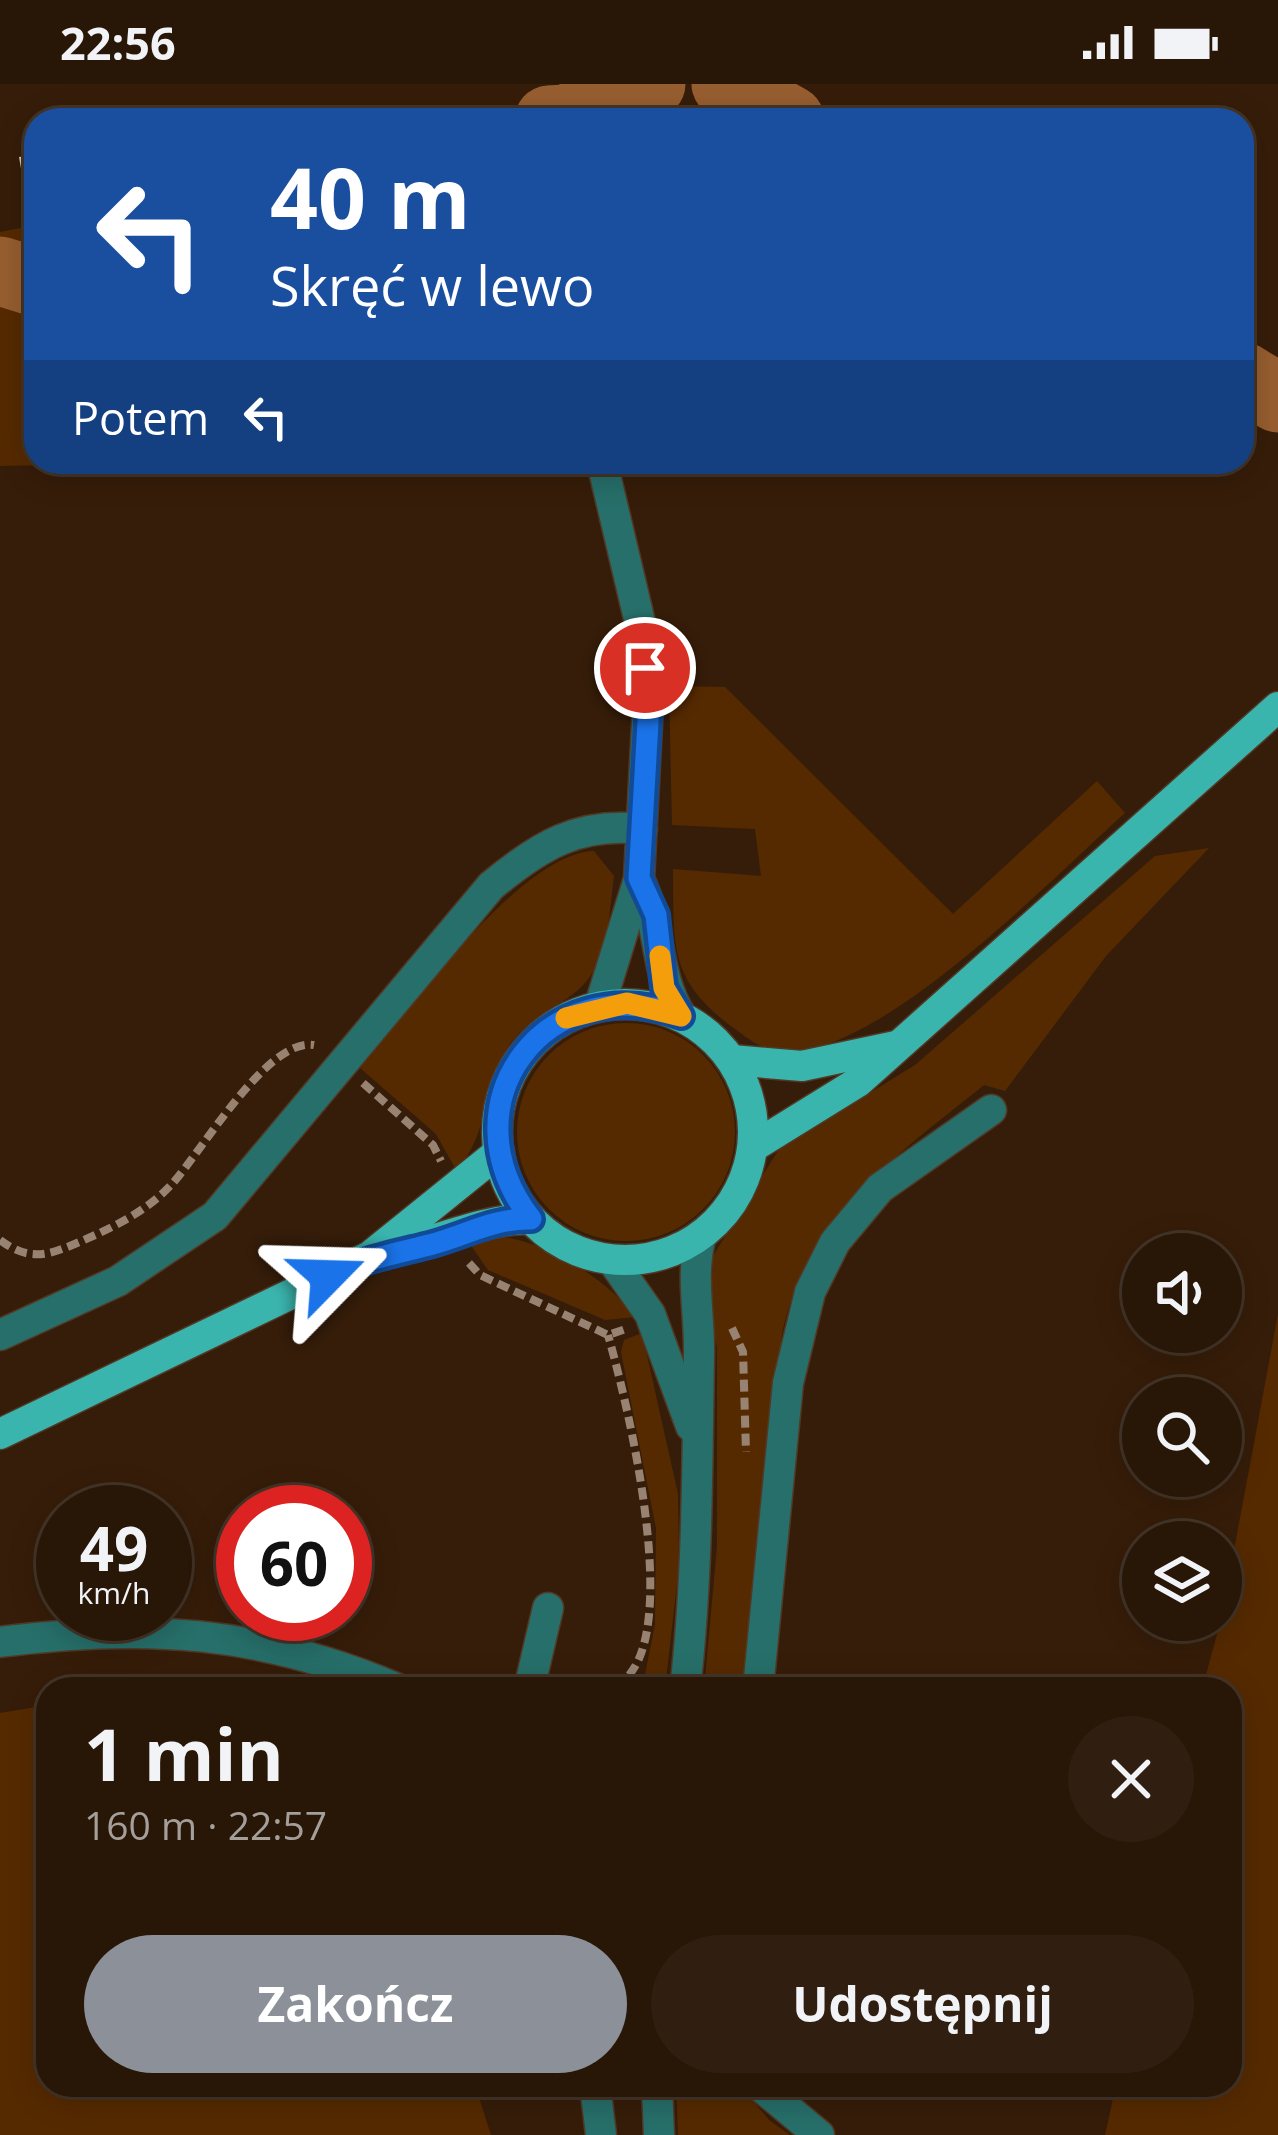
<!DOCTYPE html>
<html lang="pl">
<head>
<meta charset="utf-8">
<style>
	:root { --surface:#281607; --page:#301f11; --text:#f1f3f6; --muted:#a59f9b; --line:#443528; --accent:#8c9099 }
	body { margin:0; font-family:"Open Sans",sans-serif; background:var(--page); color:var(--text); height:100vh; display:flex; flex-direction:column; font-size:45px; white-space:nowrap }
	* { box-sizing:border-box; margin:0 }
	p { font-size:39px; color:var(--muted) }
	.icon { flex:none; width:66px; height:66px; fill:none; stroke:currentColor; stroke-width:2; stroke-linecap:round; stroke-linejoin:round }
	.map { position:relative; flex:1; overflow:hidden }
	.panel { position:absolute; left:36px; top:1593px; width:1206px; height:420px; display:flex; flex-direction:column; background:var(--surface); border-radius:36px; box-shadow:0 6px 30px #0003,0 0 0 3px var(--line) }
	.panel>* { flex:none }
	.hud { position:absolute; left:24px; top:24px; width:1230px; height:366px; border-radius:36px; box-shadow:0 6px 30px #0003,0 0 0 3px var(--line); background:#1a4fa0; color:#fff; overflow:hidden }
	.controls { position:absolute; left:1122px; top:1149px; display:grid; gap:24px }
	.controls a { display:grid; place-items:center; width:120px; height:120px; border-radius:50%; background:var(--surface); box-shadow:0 6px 30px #0003,0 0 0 3px var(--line); font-size:60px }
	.speed { position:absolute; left:36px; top:1401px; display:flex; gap:24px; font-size:60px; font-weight:700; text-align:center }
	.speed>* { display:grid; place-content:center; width:156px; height:156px; border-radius:50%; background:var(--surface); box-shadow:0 6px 30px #0003,0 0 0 3px var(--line); line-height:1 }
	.speed small { font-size:30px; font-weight:400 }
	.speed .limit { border:18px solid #d22; background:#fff; color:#111 }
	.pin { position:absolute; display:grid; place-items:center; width:102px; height:102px; color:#fff; margin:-51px; border:6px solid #fff; border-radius:50%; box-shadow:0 3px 12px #0007 }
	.me { position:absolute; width:132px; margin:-66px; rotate:68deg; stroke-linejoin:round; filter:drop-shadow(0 0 9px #0008) }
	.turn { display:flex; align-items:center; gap:42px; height:252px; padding:0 48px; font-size:54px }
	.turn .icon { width:156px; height:156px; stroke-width:2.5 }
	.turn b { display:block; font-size:84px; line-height:102px }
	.then { display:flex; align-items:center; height:114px; padding:0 48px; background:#0003; gap:24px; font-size:45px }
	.round { display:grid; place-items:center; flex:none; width:126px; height:126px; border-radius:63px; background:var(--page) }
	.headline { display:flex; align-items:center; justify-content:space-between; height:204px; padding:0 48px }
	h1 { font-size:72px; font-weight:700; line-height:90px }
	.action { display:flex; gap:24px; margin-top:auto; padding:24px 48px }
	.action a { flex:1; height:138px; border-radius:72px; background:var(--accent); color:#fff; font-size:48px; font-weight:700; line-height:138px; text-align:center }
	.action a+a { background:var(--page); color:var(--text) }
	.status { display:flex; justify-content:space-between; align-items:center; height:84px; padding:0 60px; background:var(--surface); direction:ltr }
	.status svg { height:33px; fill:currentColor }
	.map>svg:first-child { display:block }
	.green { fill:#562a00 }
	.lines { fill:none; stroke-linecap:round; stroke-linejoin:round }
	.river { stroke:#975e30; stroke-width:69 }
	.building { fill:#e7c6ae }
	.minor-casing { stroke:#513926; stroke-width:33 }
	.major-casing { stroke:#513926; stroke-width:33 }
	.path { stroke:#988373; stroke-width:8; stroke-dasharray:12 6; stroke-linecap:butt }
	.minor { stroke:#276f6a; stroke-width:30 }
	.major { stroke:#3ab5ae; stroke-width:30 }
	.route-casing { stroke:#114b97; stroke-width:30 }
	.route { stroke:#1a73e8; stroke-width:21 }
	.slow { stroke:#f59e0b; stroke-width:21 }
</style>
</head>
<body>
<div class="status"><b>22:56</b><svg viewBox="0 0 49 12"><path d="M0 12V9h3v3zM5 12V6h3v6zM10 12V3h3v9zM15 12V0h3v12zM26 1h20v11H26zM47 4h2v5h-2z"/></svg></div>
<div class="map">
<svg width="1278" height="2051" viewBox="0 0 1278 2051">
	<rect width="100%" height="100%" fill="#361d09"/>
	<g class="green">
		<path d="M36,141V378H204L0,382V148Z"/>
		<path d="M669,602L725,603L953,830L1097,697L1125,729C1055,791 870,984 775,967C760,964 747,954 735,945C668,896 674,863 673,785L761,792L755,745L672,741Z"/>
		<path d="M1209,764L1106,872L1005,1007L984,1001C898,1070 806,1134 782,1250L747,1605H704L717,1463V1263L710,1239L713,1172L779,1065L915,981L1155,772Z"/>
		<path d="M594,767L614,792C609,829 609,880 578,906C553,927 524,936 506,966C483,1004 488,1054 456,1086L436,1050L360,984C407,929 520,769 594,767Z"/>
		<circle cx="626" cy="1048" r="109"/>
		<path d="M503,1153C547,1158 610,1197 635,1233L605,1236L488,1186L470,1160Z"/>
		<path d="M1278,1230V2051H1105L1116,2001H1230V1605H1202L1221,1536Z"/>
		<path d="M642,1249L678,1410L679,1482L665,1605H629L645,1590L655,1541L656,1444L621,1268L624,1256Z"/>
		<path d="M48,1621V2001H475L491,2051H0V1629Z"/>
		<path d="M676,2001H740L769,2036L790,2051H678Z"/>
	</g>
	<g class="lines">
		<g class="river">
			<path d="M726,0L790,36"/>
			<path d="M549,36L566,35L651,0"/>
			<path d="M0,187L36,198"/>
			<path d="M1242,292L1278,314"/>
		</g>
	</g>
	<path class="building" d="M34,71L36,111L26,113L19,73Z"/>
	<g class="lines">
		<g class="minor-casing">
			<g id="minor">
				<path d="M639,795C662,843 654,888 681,932"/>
				<path d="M600,921L639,795L648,621L642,547L602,378"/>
				<path d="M612,1176L650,1230L691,1342"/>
				<path d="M0,1251L118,1197L215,1132L491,802C539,762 578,738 642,745"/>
				<path d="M0,1558C145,1539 262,1547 398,1605"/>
				<path d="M529,1605L548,1524"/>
				<path d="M685,1605C698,1493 697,1383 699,1271C700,1230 690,1192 701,1151"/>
				<path d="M758,1605L788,1299L810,1208L835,1158L880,1104L991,1026"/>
				<path d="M595,2001L601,2051"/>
				<path d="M657,2001L659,2051"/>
				<path d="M759,2001L819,2051"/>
			</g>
		</g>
		<g class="major-casing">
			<g id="major">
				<circle cx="625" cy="1048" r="128"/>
				<path d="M732,976L802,982L896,962"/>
				<path d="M753,1063L858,998L1278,623"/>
				<path d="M376,1171C427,1162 480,1134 531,1135"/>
				<path d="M0,1350L370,1172L499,1068"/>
			</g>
		</g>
		<g class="path">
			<path d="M363,999L433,1061L441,1077"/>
			<path d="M0,1156C28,1177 47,1172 77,1159C112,1144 146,1128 172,1100C202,1067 268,953 314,961"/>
			<path d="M469,1179L480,1191L608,1251L626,1245"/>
			<path d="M732,1244L743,1268L746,1368"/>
			<path d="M561,1604C580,1605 608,1609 624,1596C683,1546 627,1317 608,1251"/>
		</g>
		<use href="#minor" class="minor"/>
		<use href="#major" class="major"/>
	</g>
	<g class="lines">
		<g class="route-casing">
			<path id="route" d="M328,1192C362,1176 393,1170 429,1161C464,1152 494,1134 531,1135C442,1020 546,882 681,932L664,904L656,831L639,794L649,621L645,584"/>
		</g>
		<use href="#route" class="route"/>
		<path class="slow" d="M566,934L627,919L681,932L664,904L660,872"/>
	</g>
</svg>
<div class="controls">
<a><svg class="icon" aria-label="sound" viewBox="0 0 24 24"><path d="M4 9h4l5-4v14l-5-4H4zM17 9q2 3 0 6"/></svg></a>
<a><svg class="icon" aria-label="search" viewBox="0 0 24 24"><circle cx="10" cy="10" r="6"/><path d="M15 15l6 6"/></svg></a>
<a><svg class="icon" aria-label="layers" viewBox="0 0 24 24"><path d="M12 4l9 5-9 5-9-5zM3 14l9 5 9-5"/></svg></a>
</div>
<div class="speed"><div>49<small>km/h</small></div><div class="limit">60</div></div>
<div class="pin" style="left:645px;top:584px;background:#d93025"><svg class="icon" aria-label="arrive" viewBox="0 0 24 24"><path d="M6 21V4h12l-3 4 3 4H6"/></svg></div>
<svg class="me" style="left:328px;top:1192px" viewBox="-20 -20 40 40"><path d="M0-17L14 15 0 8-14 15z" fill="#1a73e8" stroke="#fff" stroke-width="4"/></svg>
<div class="hud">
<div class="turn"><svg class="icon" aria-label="left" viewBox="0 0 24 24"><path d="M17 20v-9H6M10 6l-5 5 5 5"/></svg><div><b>40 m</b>Skręć w lewo</div></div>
<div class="then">Potem<svg class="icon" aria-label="left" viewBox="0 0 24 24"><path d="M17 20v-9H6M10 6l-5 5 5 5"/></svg></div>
</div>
<section class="panel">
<div class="headline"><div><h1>1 min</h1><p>160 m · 22:57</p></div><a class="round"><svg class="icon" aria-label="close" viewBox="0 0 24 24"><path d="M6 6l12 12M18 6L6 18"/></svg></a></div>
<div class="action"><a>Zakończ</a><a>Udostępnij</a></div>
</section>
</div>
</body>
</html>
